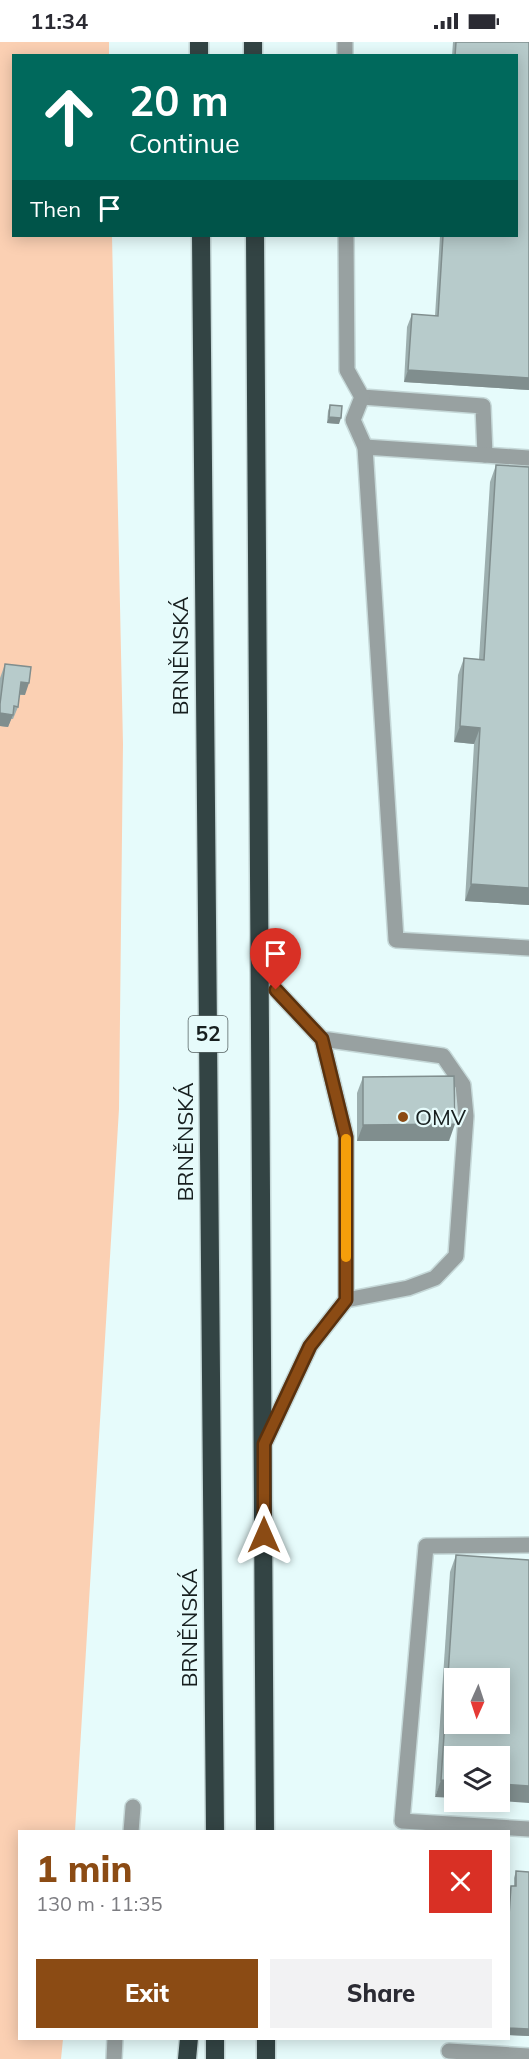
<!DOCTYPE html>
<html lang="en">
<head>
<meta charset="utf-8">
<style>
	:root { --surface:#fff; --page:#f2f2f3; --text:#2b2b33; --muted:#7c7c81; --accent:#8b4b14 }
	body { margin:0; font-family:Mulish,sans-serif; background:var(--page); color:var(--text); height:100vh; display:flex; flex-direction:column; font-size:22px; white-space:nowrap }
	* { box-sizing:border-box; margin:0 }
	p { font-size:20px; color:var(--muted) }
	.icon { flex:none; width:33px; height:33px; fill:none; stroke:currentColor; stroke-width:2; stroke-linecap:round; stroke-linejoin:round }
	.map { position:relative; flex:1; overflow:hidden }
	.sheet { position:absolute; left:18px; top:1788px; width:492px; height:210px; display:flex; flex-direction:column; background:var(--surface); border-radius:0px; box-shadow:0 3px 15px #0003 }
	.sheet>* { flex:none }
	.banner { position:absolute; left:12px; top:12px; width:506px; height:183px; border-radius:0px; box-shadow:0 3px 15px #0003; background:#00695c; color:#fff; overflow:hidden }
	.needle { width:39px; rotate:183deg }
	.buttons { position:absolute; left:444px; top:1626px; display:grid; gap:12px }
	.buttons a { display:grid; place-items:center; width:66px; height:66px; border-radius:0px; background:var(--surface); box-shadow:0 3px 15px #0003; font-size:30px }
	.pin { position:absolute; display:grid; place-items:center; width:51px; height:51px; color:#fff; margin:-62px -26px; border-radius:50% 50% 50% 0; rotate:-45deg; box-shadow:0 0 6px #0007 }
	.pin .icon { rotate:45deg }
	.me { position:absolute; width:66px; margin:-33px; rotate:0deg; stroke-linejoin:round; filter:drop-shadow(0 0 4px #0008) }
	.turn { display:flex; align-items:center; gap:21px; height:126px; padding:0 18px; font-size:27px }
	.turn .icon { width:78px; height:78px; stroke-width:2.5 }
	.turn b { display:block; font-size:42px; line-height:51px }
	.then { display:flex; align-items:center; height:57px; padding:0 18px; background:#0003; gap:12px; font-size:22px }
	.round { display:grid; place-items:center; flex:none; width:63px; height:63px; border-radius:0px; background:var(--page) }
	.headline { display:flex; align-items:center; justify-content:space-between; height:102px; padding:0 18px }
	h1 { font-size:36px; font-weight:800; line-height:45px; color:var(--accent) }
	.action { display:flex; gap:12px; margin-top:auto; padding:12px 18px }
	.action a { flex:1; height:69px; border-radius:0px; background:var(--accent); color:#fff; font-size:24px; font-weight:800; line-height:69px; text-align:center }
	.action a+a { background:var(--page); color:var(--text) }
	.status { display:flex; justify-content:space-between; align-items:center; height:42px; padding:0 30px; background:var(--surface); direction:ltr }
	.status svg { height:16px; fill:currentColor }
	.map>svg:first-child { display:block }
	.green { fill:#fbd0b3 }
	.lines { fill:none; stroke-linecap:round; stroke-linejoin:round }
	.lane-casing { stroke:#c5d8d8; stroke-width:18 }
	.highway-casing { stroke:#c5d8d8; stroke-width:21 }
	.lane { stroke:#98a1a1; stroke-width:15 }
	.highway { stroke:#344; stroke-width:18 }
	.wall { fill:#9dafaf }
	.shaded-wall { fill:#808e8e }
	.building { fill:#b7cbcb; stroke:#808e8e; stroke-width:1.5; fill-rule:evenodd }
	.route-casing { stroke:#5a310d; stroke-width:15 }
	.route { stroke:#8b4b14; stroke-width:10 }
	.slow { stroke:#f59e0b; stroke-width:10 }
	.poi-dot { fill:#8b4b14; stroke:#e6fbfb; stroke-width:2 }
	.labels { text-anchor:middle; stroke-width:4.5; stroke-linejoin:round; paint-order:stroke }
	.shield { fill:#e6fbfb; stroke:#556161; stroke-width:1.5 }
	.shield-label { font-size:21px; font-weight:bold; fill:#171f1f }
	.street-label { font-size:22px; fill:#171f1f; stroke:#e6fbfb }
	.poi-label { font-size:22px; fill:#171f1f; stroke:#e6fbfb; text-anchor:start }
</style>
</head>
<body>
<div class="status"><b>11:34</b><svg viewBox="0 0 49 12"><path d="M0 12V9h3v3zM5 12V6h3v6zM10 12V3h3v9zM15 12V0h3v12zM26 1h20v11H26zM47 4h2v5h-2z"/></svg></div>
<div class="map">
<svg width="529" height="2017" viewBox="0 0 529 2017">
	<rect width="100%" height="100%" fill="#e6fbfb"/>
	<path class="green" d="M0,0H109V13L14,14V194H112L123,702L119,1067L75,1789L20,1790V1996L63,1997L61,2017H0Z"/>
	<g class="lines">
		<g class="lane-casing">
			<g id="lane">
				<path d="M345,0V14"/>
				<path d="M346,194L347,328L362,355L483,364L485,413"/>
				<path d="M362,355L353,378L365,405"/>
				<path d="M529,416L365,405L396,898L529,906"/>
				<path d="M261,932L322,997L346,1095V1258L310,1304L264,1402"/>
				<path d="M322,997L443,1014L463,1043L466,1074L456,1214L435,1236L408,1246L346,1258"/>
				<path d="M529,1503L426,1504L402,1779L529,1787"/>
				<path d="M131,1790L133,1765"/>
				<path d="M449,2009L529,2014"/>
				<path d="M114,2017L115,1996"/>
			</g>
		</g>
		<g class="highway-casing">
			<g id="highway">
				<path d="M199,0V14"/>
				<path d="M253,0V14"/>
				<path d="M201,194L215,1790"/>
				<path d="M255,194L265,1790"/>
				<path d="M266,1996V2017"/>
				<path d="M187,2017L189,1996"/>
				<path d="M215,2017V1996"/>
			</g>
		</g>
		<use href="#lane" class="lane"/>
		<use href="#highway" class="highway"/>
	</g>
	<g class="wall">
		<path d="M453,0H529V348L404,340L407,285L412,272L435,274L440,194H516V14H452Z"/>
		<path d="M330,363L339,382L327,381L328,369Z"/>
		<path d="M496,423L529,863L465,859L474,702L454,700L458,633L464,616L479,617L490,440Z"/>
		<path d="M5,622L25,653H19L18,665L13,677H11L8,685L0,684V636Z"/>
		<path d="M363,1035L449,1099H357V1051Z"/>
		<path d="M456,1513L529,1518L435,1755L450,1530Z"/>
		<path d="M516,1829L529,1994L508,1993V1857L509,1850L511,1844H514V1836Z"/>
	</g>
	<g class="shaded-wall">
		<path d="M408,328L529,336V348L404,340Z"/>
		<path d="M329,375L341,376L339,382L327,381Z"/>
		<path d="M21,640L29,641L25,653L16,652Z"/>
		<path d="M0,671L13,673L8,685L0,684Z"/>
		<path d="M460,684L480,686L474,702L454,700Z"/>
		<path d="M471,842L529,846V863L465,859Z"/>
		<path d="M455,1082L449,1099H357L363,1083Z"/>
		<path d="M441,1738L454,1739V1756L435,1755Z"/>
		<path d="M500,1742L529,1744V1761L500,1759Z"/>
		<path d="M508,1986L529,1987V1994L508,1993Z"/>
	</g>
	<g class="building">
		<path d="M456,0H529V336L408,328L412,272L438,274L443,194H516V14H455Z"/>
		<path d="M330,363L342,364L341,376L329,375Z"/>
		<path d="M496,423L529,425V846L471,842L480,686L460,684L464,616L484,618Z"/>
		<path d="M5,622L31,625L29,641L21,640L18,665L14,664L13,673L0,671V662Z"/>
		<path d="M454,1034L455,1082L363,1083V1035Z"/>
		<path d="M456,1513L529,1518V1744L500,1742V1714H454V1739L441,1738ZM454,1636H500V1682H454Z"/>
		<path d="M516,1829L529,1830V1987L508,1986V1889L511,1844H516Z"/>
	</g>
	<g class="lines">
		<g class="route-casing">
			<path id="route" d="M264,1493V1402L310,1304L346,1258V1095L322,997L276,948"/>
		</g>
		<use href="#route" class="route"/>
		<path class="slow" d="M346,1097V1215"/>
	</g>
	<circle class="poi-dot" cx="403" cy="1075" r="6"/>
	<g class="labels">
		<rect class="shield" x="188.5" y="974" width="39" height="36" rx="4.5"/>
		<g class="shield-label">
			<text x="208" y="999">52</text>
		</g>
		<g class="street-label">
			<text transform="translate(180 614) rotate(-90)" y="8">BRNĚNSKÁ</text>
			<text transform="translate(185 1100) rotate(-90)" y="8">BRNĚNSKÁ</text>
			<text transform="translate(189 1586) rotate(-90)" y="8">BRNĚNSKÁ</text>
		</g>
		<g class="poi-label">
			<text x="415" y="1083">OMV</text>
		</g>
	</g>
</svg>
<div class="buttons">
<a><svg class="needle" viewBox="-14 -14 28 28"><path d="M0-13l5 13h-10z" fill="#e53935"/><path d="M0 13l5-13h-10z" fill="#7c7c81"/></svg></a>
<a><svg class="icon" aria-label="layers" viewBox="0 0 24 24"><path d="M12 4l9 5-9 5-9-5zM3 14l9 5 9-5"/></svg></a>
</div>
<div class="pin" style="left:276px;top:948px;background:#d93025"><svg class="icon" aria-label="arrive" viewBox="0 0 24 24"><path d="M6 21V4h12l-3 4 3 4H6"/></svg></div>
<svg class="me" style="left:264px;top:1493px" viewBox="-20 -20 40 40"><path d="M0-17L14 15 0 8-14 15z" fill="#8b4b14" stroke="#fff" stroke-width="4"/></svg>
<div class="banner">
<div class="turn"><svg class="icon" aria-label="ahead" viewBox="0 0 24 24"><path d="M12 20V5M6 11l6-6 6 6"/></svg><div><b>20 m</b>Continue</div></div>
<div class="then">Then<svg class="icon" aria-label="arrive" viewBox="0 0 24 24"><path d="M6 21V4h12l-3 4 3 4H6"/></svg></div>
</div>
<section class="sheet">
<div class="headline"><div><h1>1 min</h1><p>130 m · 11:35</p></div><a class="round" style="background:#d93025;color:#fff"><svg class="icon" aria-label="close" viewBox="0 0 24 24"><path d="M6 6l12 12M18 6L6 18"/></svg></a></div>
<div class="action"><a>Exit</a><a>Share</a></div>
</section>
</div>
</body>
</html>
